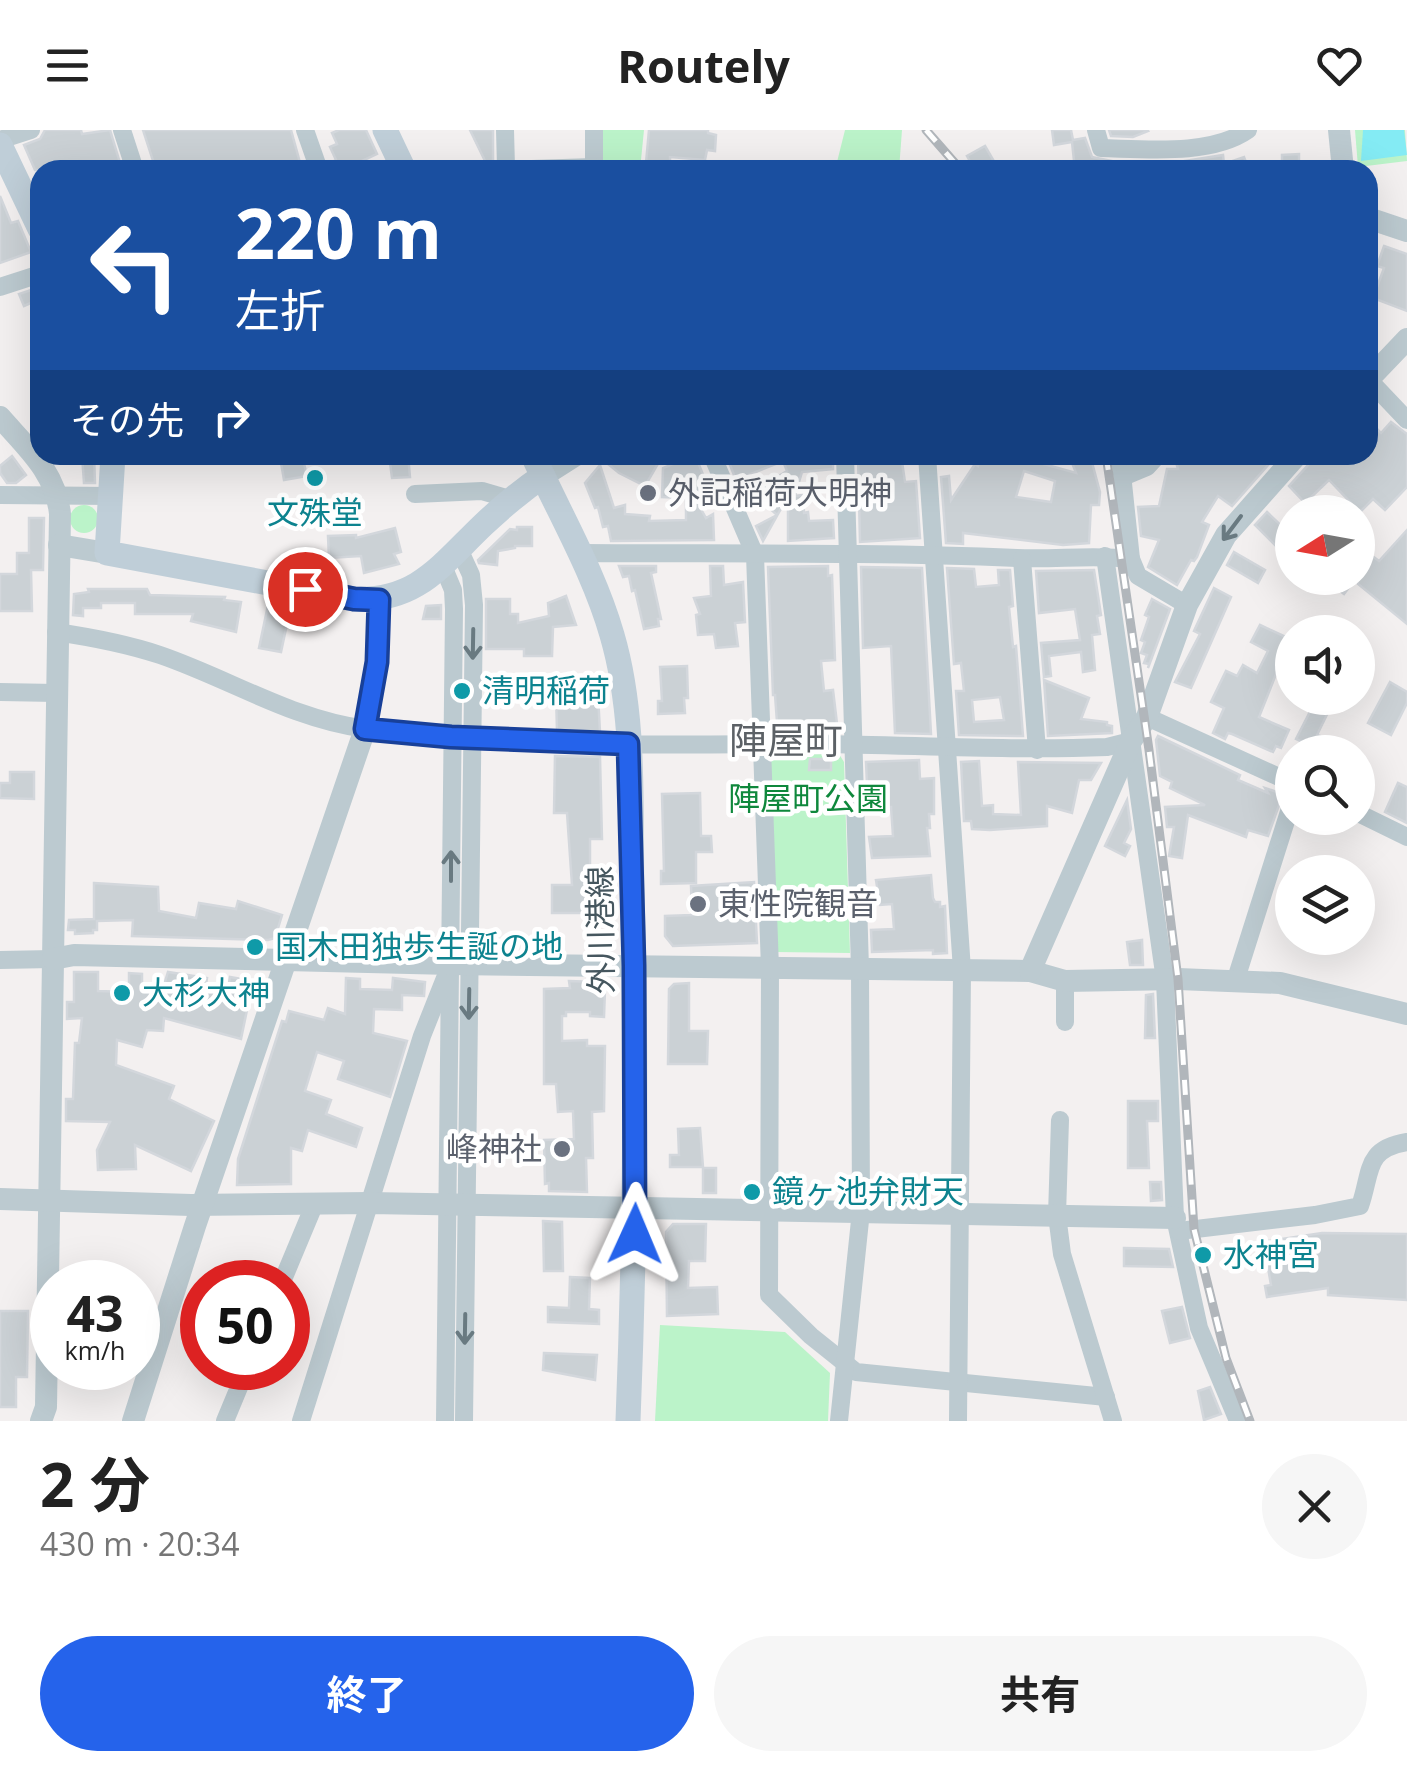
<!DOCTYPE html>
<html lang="ja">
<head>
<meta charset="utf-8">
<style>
	:root { --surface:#fff; --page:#f6f6f6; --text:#222; --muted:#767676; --accent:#2563eb }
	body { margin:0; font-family:"Open Sans","Noto Sans JP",sans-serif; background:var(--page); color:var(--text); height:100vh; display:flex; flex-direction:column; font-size:38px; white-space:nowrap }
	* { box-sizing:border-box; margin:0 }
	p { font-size:32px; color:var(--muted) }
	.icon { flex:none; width:55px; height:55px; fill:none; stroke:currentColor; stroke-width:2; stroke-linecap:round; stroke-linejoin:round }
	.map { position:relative; height:1291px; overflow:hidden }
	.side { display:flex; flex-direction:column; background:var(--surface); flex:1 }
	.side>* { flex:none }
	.hud { position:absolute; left:30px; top:30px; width:1348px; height:305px; border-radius:30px; box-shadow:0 10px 40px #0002; background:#1a4fa0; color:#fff; overflow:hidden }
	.needle { width:65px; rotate:259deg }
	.controls { position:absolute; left:1275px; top:365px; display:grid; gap:20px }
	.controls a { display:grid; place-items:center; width:100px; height:100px; border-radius:50%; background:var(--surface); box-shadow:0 10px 40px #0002; font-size:50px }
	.speed { position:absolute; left:30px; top:1130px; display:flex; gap:20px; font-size:50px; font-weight:700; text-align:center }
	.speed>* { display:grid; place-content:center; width:130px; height:130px; border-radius:50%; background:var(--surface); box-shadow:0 10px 40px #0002; line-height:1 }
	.speed small { font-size:25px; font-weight:400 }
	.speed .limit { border:15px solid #d22; background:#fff; color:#111 }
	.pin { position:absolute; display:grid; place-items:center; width:85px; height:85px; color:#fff; margin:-42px; border:5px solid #fff; border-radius:50%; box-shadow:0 2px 10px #0007 }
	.me { position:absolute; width:110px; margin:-55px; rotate:1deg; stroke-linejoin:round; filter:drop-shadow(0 0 8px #0008) }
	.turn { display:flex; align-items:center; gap:35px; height:210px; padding:0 40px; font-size:45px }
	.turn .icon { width:130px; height:130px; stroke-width:2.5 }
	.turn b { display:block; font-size:70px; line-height:85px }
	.then { display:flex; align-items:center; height:95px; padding:0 40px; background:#0003; gap:20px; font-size:38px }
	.round { display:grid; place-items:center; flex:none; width:105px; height:105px; border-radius:52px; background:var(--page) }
	.overview { display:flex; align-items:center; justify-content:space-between; height:170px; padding:0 40px }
	h1 { font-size:60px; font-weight:700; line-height:75px }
	.primary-button { display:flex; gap:20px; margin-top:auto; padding:20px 40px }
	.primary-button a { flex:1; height:115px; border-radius:60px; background:var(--accent); color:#fff; font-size:40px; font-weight:700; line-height:115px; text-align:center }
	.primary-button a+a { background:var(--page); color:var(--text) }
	header { display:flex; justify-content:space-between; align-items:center; height:130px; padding:0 40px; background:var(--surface); font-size:45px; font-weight:700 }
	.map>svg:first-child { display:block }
	.green { fill:#bbf3c9 }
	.water { fill:#84ebf4 }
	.building { fill:#cbd1d5; stroke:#d3d7dc; stroke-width:2.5; fill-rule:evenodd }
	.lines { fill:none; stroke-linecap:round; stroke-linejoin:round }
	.minor { stroke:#bccad0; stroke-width:18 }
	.tertiary { stroke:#bccad0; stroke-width:22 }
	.secondary { stroke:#bfced8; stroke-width:25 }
	.rail-casing { stroke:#b1b6bb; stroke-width:9 }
	.rail { stroke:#fff; stroke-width:5; stroke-dasharray:15; stroke-linecap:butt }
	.oneway { stroke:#697a81 }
	.route-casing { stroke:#184099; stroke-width:25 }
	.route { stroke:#2563eb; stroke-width:18 }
	.culture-dot { fill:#0f9aa8; stroke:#fff; stroke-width:4 }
	.worship-dot { fill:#6b7280; stroke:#fff; stroke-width:4 }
	.labels { text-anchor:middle; stroke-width:9; stroke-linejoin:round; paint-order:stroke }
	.worship-label { font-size:32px; fill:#5b616d; stroke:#fff; text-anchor:start }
	.culture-label { font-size:32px; fill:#0d838f; stroke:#fff; text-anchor:start }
	.park-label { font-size:32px; fill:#0f883c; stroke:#fff }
	.street-label { font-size:32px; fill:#46575f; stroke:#fff }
	.quarter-label { font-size:38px; fill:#5c6166; stroke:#fff }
</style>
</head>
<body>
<header><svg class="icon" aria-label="menu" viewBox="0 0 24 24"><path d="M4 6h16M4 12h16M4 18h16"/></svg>Routely<svg class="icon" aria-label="heart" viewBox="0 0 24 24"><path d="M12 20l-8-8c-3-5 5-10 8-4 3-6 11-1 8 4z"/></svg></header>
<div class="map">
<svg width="1407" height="1291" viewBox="0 0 1407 1291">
	<rect width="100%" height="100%" fill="#f3f0f0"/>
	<g class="green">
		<path d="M602,0H644L640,40H599Z"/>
		<path d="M845,0H902L899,40H835Z"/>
		<path d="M1355,0H1405L1407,31L1358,37Z"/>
		<circle cx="84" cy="389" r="14"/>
		<path d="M839,624L844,632L850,823L776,822L770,630L775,625Z"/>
		<path d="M660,1195L785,1202L830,1243L828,1291H655Z"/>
	</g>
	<path class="water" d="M1363,0H1404L1407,25L1361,31Z"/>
	<g class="building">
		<path d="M81,0L82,4L110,0L120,33L101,40H86L85,36L73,40H35L24,15L40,9L45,0Z"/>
		<path d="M143,0H291L302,40H156Z"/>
		<path d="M339,0H366L377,24L343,40H331L330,33L336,30L330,17L337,14L332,3Z"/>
		<path d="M470,0H493V30L488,37Z"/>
		<path d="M649,0H708V3L716,5L715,21L707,20L705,30L670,27V35L646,33Z"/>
		<path d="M1052,0H1071L1073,10L1085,8L1092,27L1112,31L1113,40H1075L1072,12L1054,15Z"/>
		<path d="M1109,0H1147L1148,1L1133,7L1111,6Z"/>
		<path d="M985,16L999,40H975L967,26Z"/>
		<path d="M1299,24V36L1282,37V25Z"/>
		<path d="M1223,25L1224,34L1244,27L1249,40H1172L1179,32Z"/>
		<path d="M0,66L11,93L18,91L31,122L0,133Z"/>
		<path d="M1384,116L1407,124V181L1373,168L1384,138L1377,136Z"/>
		<path d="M40,157V169L24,176L19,164Z"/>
		<path d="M1368,289L1381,303L1391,292L1407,304V357L1385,380L1373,369L1360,382H1342L1351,373L1329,350L1305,373L1289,356L1308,335L1312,325H1368Z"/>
		<path d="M82,325H94L95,353H84Z"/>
		<path d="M302,325L307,346L284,350L280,327Z"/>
		<path d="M389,325H408L410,347L392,348Z"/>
		<path d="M597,325H663L645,356L619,343Z"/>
		<path d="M695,325L704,347L698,349L705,362L694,367L706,388L713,384L714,410L611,411L608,396L603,397L598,377L595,378L585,353L600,335L614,378L625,375V384L650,386L649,391L686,390V368L662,367L663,338Z"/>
		<path d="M726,325L833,327V339L802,342L795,366L803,365L804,383L808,382L809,391L833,390L834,408L788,411V366L763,411L756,396L777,385L752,362L787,341L783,331L736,350Z"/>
		<path d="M858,325H901L905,352L916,351L920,408L860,412Z"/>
		<path d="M981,325H1011L1076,343L1069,325H1090L1100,362L1099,375H1091L1089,413L1063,415L963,403V414L946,413L941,347L949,346L951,370L975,334L978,336ZM1024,341L1055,351L1051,372L1016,367Z"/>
		<path d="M1189,325H1277L1232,376L1218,366L1202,392L1209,395L1197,427L1194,431L1191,430L1177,455L1148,437L1159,410L1141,406L1138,377L1159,376L1167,339H1178L1175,329Z"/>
		<path d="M12,326L26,345L16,353H7L0,343V336Z"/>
		<path d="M1267,382L1290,404L1277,417L1255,395Z"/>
		<path d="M29,388H44L43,440H31L32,481H0V444H17V423H29Z"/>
		<path d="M517,397H532V416H515V418L498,421L497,435L479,433L478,430L510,399L517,400Z"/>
		<path d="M395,398L401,422L394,424L399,434L364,443L361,426L329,428L328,406L356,405V408Z"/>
		<path d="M1407,400V494L1358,454V415L1379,431Z"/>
		<path d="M1234,422L1265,440L1258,453L1227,435Z"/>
		<path d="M619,436H656V442L651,443L661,489H658L659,496L644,499L635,460L632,461L629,446L623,447Z"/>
		<path d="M710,436H723L724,455L743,452L745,492L735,493L738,516L716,518L714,504L698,505L696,485L700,484L694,468L711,466Z"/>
		<path d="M828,436V446L832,445L835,530L821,531L824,561L833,560L838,602H774V592H777L775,565H773L768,437Z"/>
		<path d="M861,437L922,438L931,604L895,603L891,516L863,518Z"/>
		<path d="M947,438L974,439L976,457L999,455L998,440H1010L1013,476L1009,477L1013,517L1016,516L1023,606L959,605L956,561H964L961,533L954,534ZM1000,567L1004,590L974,592L972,570Z"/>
		<path d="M1094,440L1101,485L1097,486L1100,504L1092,505L1095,540L1083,542L1081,522L1049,526L1051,546L1044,547L1041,513L1080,510L1075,479L1039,483L1036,441Z"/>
		<path d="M1323,448H1356L1344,464Z"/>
		<path d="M1214,458L1231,467L1191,558L1175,552L1200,504L1194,501Z"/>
		<path d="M88,459H147L150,465L225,467L224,470L241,472L236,502L191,491L193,484H135V473H101V478H83V486L73,485L74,464L89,462Z"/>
		<path d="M566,466L576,495L553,497L552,526H524V519H486V469H510V484H518V493L549,486L548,473Z"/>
		<path d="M1152,469L1170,479L1148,538L1149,534L1144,533L1147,525L1141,523L1145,512L1141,510L1149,487L1145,485Z"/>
		<path d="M268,475L290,480L281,522L259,518Z"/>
		<path d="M441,475V489H423L426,476Z"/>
		<path d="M1260,495L1290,509L1259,587L1289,600L1281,618L1276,616L1273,622L1232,604L1228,603L1225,609L1213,603L1224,578L1211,572L1226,541L1237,546L1243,535L1257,543L1268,521L1251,512Z"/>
		<path d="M687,536L688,568H684L685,583L658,584V571H662L660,537Z"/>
		<path d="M1044,550L1089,568L1081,589L1107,592V595L1112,596V603L1048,606Z"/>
		<path d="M1390,552L1407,562V573L1391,605L1368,593Z"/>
		<path d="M556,564L598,565L600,602L557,601Z"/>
		<path d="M1317,568H1335L1317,605L1320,606L1315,618L1296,609Z"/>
		<path d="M1158,606L1240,645L1238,650L1268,663L1265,658L1283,664L1268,706L1248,700L1246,707L1188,685L1182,728L1169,726L1174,697H1167L1165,677L1205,675L1170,658L1172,652L1160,646L1156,610Z"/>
		<path d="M555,626L600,627L602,709H590V755H604V783H552V755H572L567,683H554Z"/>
		<path d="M810,629H831V640H809Z"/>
		<path d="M919,630L920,649L934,648V684H929L930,698H927L930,726L872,728L869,707L893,706L891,677H868L866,632Z"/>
		<path d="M979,631L982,676L993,675V684L1021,685L1018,632L1101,633L1091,650H1079L1072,683L1047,676V696L990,700L972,699L971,691H964L961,632Z"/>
		<path d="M10,642H34V669L0,668V653H10Z"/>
		<path d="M1398,653L1407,657V693L1385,682Z"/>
		<path d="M700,663L701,706H711L712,722H696V753L661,754V741H664L662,664Z"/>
		<path d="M1127,670L1131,699L1124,713L1130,716L1125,726L1105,716Z"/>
		<path d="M931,745L933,768L935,772H940V777L945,776L947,823L933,824V820L872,822L871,800L894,799L892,774L880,775L876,750Z"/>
		<path d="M754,752L757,813L673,816L665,806V786L692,785L691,756Z"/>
		<path d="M94,753L158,757L159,781L196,788L199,773L236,779L238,771L282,785L275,808L268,810L132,806L133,790L97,791V800H93V803L75,804V800H68L69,790L94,789Z"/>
		<path d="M1142,810L1143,835H1130L1127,812Z"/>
		<path d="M74,842H98V861L129,862V843L142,844V857L163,858L168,842L207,848L206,855L228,859L230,847L253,851L241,909L164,888L163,901L147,900L142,917L117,910L116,935L174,956L169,969L214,991L191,1041L135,1015L136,1039L98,1040L97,1020L110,992L66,991V969H73L75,913H79L82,888L67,889V872H74Z"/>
		<path d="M346,848L360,849V859L392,860L393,848L425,852L424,866L402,865V880L374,879L373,903L407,911L390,967L338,949L344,931L317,922L305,961L331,970L326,984L362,998L356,1017L308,1000L302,1021L291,1018V1054L237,1055L238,1029L282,891L286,892L289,881L324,890L328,878L345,884Z"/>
		<path d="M569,851L597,852L605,860L604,887L590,886V882H566V886H562V911L587,910V916H605L604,981L592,982L593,1028H586L587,1062L549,1061V1053L545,1054L544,1010L574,1009L573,981L558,982L556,954H544V859L570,858Z"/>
		<path d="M689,853V901H708L707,934H668L669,859L674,854Z"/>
		<path d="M1153,864L1155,908H1145L1146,865Z"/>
		<path d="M1128,971H1158V991H1147L1149,1038H1128Z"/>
		<path d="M700,998L703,1037H670V1025H679L678,999Z"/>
		<rect x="703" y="1038" width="13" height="25"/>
		<path d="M1150,1052H1161L1162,1070L1151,1071Z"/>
		<path d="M543,1091L562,1092L563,1141H544Z"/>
		<path d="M673,1094H706L705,1131H689L688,1158L717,1157L718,1184L667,1186L666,1102Z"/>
		<path d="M1322,1103L1407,1104V1170L1328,1165V1158L1267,1167L1265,1156L1271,1155L1266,1126L1271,1125L1268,1111Z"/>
		<path d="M1124,1118L1169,1119L1173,1137L1124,1136Z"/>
		<path d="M570,1147L590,1148L589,1179L599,1180V1194L548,1192V1177L569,1178Z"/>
		<path d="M1182,1177L1190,1208L1170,1213L1162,1181Z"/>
		<path d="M0,1181H28L27,1247H16V1277H0Z"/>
		<path d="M544,1223L597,1225L595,1250L543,1240Z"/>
		<path d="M1210,1257L1221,1284L1204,1290L1198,1261Z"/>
	</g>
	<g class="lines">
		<g class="minor">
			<path d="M122,0L135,40"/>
			<path d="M305,0L319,40"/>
			<path d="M505,0L506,37"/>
			<path d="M594,0V40"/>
			<path d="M1096,0L1101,18C1145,19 1211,26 1248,0"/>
			<path d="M0,10L31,0"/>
			<path d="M500,40L594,37"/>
			<path d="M0,157L40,144"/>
			<path d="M1368,249L1407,290"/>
			<path d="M712,325L755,425L770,838L769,1165L811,1206L856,1242L1106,1267"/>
			<path d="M927,325L962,840L958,1291"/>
			<path d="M1120,325L1131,429"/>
			<path d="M1123,347L1147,337L1158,325"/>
			<path d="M415,364L482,361L510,369"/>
			<path d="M0,365L112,366"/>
			<path d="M459,419L471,445L474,475L464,1291"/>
			<path d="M581,423C726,424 871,422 1017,428C1055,430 1093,424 1131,429L1138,446L1187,475"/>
			<path d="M1105,426L1165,850L1175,1088L1199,1198L1238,1291"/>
			<path d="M1022,429L1037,620"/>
			<path d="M443,436L453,460L454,479L445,1291"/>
			<path d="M56,502C90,507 127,514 160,525C230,549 291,589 366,599C515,619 669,614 819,614C915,615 1011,621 1107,617L1131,611"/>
			<path d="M0,562L56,563"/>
			<path d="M1147,587L1292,653"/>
			<path d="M1358,683L1407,707"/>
			<path d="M0,830L53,829"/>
			<path d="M1235,852L1292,672"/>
			<path d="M1065,892V851"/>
			<path d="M1060,990L1057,1085L1062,1124L1113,1291"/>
			<path d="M1179,1101L1315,1085L1360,1076C1372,1042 1364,1019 1407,1012"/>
			<path d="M282,1152L315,1073"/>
			<path d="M225,1291L247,1238"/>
			<path d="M301,1291L422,906L447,843"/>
			<path d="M839,1291L861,1081L860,839L845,325"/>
		</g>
		<g class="tertiary">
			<path d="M1339,0L1343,40"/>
			<path d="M1368,88L1407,101"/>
			<path d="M1368,250L1407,209"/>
			<path d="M0,287C26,317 56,342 60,384L46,1277L41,1291"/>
			<path d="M543,346L576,325"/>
			<path d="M59,415L107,423"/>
			<path d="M53,829L74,825L451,834L1030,841L1065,851L1178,849L1280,853L1407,884"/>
			<path d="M1030,841L1131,611L1147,587L1187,475L1226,405L1297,325"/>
			<path d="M0,1069L191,1075L370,1073L1175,1088"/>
			<path d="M133,1291L195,1096L365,599L377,533L379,470"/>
		</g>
		<g class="secondary">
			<path d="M385,0L404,40"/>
			<path d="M0,15L40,99"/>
			<path d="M113,325L107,423L354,469C417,472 441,435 483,395C502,377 521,361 543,346"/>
			<path d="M533,325C560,385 594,442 612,505C636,587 630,677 632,761C637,938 635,1114 628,1291"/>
		</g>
		<g class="rail-casing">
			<g id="rail">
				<path d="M926,0L961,40"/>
				<path d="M1106,325L1149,620L1178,849L1194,1099L1226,1228L1250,1291"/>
			</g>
		</g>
		<use href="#rail" class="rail"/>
	</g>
	<defs><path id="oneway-shaft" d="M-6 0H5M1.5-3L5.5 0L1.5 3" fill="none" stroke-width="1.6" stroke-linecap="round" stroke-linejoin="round" transform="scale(2.5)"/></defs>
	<g class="oneway">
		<use href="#oneway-shaft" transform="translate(1232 398) rotate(127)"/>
		<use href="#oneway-shaft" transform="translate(473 514) rotate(91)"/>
		<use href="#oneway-shaft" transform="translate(451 736) rotate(-90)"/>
		<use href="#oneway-shaft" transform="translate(469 874) rotate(91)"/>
		<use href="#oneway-shaft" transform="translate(465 1199) rotate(91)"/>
	</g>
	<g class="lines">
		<g class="route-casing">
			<path id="route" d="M305,459L354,469L379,470L377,532L365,599L451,607L628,614L634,836L635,1104"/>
		</g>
		<use href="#route" class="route"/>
	</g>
	<g class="culture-dot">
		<circle cx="315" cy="348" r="10"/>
		<circle cx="462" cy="561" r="10"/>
		<circle cx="255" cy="817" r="10"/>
		<circle cx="122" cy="863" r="10"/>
		<circle cx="752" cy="1062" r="10"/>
		<circle cx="1203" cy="1125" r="10"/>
	</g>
	<g class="worship-dot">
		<circle cx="648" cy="363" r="10"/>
		<circle cx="698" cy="774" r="10"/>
		<circle cx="562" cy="1019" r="10"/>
	</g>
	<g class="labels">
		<g class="worship-label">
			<text x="668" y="374">外記稲荷大明神</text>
			<text x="718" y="785">東性院観音</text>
			<text x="542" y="1030" text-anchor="end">峰神社</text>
		</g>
		<g class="culture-label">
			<text x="315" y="394" text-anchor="middle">文殊堂</text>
			<text x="482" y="572">清明稲荷</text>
			<text x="275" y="828">国木田独歩生誕の地</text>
			<text x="142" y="874">大杉大神</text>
			<text x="772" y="1073">鏡ヶ池弁財天</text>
			<text x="1223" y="1136">水神宮</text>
		</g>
		<g class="park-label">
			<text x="808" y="680">陣屋町公園</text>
		</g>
		<g class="street-label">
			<text transform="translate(601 800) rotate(-91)" y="11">外川港線</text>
		</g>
		<g class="quarter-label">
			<text x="786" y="624">陣屋町</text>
		</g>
	</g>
</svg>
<div class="controls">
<a><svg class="needle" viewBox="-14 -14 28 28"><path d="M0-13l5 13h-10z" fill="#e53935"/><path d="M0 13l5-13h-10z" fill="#767676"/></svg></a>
<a><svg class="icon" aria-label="sound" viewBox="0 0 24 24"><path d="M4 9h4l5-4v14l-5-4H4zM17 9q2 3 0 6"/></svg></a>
<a><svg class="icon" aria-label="search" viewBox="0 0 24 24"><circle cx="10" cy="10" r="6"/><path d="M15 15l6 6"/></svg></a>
<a><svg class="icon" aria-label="layers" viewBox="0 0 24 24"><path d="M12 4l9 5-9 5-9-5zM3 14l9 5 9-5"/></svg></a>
</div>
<div class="speed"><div>43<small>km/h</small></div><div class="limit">50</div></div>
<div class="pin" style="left:305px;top:459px;background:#d93025"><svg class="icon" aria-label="arrive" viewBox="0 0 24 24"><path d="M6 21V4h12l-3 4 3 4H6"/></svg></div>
<svg class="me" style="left:635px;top:1104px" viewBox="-20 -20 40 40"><path d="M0-17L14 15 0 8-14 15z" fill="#2563eb" stroke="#fff" stroke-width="4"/></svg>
<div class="hud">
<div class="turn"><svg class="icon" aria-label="left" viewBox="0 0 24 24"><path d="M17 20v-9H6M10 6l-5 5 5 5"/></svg><div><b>220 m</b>左折</div></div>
<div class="then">その先<svg class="icon" aria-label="right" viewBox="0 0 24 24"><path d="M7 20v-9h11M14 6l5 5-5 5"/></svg></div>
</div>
</div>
<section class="side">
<div class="overview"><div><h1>2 分</h1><p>430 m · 20:34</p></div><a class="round"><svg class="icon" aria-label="close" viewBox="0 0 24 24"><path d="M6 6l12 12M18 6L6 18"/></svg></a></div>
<div class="primary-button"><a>終了</a><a>共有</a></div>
</section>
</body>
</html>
